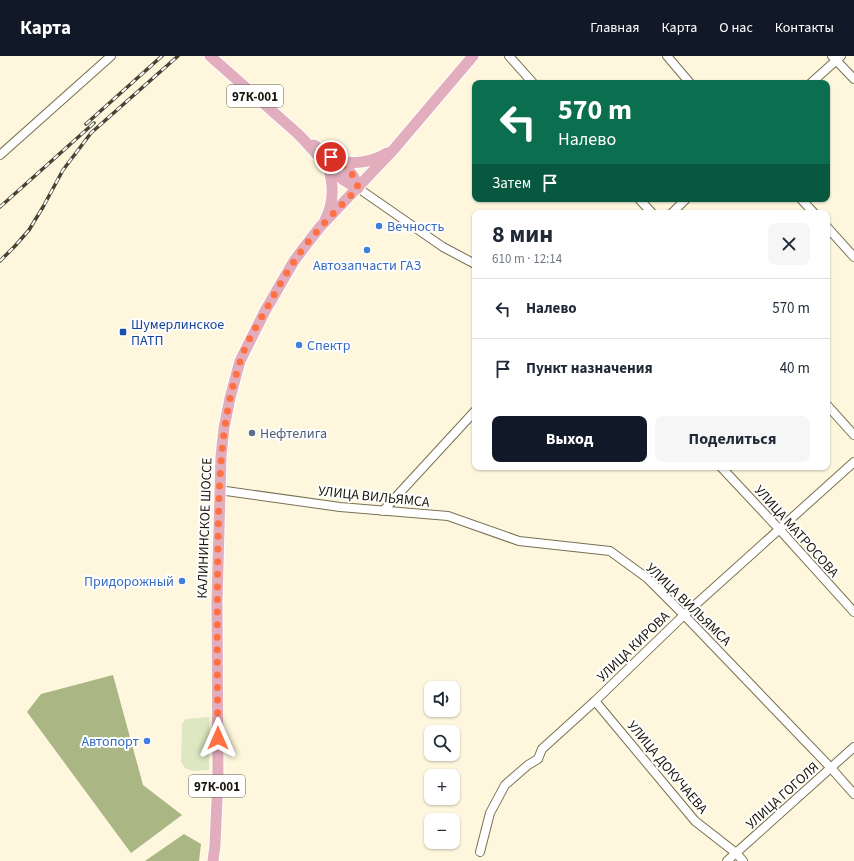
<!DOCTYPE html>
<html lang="ru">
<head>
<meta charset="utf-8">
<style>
	:root { --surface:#fff; --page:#f6f6f7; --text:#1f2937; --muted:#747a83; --line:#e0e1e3; --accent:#111827 }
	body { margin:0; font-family:"Source Sans 3",sans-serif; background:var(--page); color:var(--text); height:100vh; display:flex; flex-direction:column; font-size:15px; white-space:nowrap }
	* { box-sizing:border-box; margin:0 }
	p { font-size:13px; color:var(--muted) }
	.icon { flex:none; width:22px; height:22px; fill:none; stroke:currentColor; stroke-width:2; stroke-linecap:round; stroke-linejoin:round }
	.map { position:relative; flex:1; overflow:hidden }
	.details { position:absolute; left:472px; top:154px; width:358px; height:260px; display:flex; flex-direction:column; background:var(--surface); border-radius:8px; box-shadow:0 1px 3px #0004 }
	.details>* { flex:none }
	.guide { position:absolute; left:472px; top:24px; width:358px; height:122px; border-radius:8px; box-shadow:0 1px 3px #0004; background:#0b6e4f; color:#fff; overflow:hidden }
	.tools { position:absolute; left:424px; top:625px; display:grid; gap:8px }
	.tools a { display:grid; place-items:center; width:36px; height:36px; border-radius:8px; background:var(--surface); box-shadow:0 1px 3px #0004; font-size:20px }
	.pin { position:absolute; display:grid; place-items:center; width:34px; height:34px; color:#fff; margin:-17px; border:2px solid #fff; border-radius:50%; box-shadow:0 1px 4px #0007 }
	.me { position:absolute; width:44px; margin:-22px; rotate:0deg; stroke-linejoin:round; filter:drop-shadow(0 0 3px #0008) }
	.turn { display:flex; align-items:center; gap:14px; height:84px; padding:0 20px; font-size:18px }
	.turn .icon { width:52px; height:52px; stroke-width:2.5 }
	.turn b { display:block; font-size:28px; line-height:34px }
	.then { display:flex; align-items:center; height:38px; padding:0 20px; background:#0003; gap:8px; font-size:15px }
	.round { display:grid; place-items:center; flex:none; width:42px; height:42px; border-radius:8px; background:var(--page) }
	.head { display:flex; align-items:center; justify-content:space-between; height:68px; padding:0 20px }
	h1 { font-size:24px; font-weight:700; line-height:30px }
	.primary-button { display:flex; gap:8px; margin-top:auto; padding:8px 20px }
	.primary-button a { flex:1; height:46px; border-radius:8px; background:var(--accent); color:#fff; font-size:16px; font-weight:700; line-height:46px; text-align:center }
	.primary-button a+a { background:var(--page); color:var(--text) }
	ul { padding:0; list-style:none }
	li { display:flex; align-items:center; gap:12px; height:60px; padding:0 20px; border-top:1px solid var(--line) }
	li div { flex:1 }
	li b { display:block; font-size:15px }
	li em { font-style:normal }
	header { display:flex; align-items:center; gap:24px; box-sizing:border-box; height:56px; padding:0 20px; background:var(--accent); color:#fff }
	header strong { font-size:19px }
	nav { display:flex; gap:22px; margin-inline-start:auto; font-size:14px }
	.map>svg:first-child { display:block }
	.green { fill:#dde7c1 }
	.forest { fill:#aab684 }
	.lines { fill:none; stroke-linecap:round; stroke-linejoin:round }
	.minor-casing { stroke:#787052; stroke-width:10 }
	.major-casing { stroke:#fff; stroke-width:13 }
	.minor { stroke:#fff; stroke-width:8 }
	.major { stroke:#e2adbd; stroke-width:11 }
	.rail-casing { stroke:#484435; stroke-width:3.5 }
	.rail { stroke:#fff; stroke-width:2; stroke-dasharray:6; stroke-linecap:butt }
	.route { stroke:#ff7043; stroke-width:7; stroke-dasharray:0 12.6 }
	.shop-dot { fill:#3f7fe0; stroke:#fff; stroke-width:1.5 }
	.transit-dot { fill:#1a4fb4; stroke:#fff; stroke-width:1.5 }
	.service-dot { fill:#5c6f8a; stroke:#fff; stroke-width:1.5 }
	.labels { text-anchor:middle; stroke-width:4; stroke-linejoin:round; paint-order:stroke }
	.shield { fill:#fff; stroke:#5f5d54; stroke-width:1 }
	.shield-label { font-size:13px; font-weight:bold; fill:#1a170b }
	.shop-label { font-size:14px; fill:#366cbe; stroke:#fff; text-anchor:start }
	.transit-label { font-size:14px; fill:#164399; stroke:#fff; text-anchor:start }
	.service-label { font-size:14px; fill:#4e5e75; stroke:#fff; text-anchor:start }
	.street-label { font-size:14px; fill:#1a170b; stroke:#fff }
</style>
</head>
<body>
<header>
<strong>Карта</strong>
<nav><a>Главная</a><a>Карта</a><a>О нас</a><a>Контакты</a></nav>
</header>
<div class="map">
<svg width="854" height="805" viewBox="0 0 854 805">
	<rect width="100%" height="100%" fill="#fef7dd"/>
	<path class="green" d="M209,661V714L193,715L185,712L181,706L182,668L186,663Z"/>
	<g class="forest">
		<path d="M113,619L143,729L182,759L131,797L27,656L41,638Z"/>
		<path d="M184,778L201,788L199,805H145Z"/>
	</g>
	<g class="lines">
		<g class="minor-casing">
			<g id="minor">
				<path d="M509,0L533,27"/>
				<path d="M667,0L690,27"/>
				<path d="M832,0L854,23"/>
				<path d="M811,27L841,0"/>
				<path d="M0,99L111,0"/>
				<path d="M358,132L443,191L475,208"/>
				<path d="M639,143L652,157"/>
				<path d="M801,143L814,157"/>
				<path d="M672,157L686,143"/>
				<path d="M827,171L854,201"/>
				<path d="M827,349L854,379"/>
				<path d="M721,411L780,474L854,556"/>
				<path d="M219,434L340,451L448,460L519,485L610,495L647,522L684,559L831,712L854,738"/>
				<path d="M383,455L475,355"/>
				<path d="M595,645L695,765L736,797L743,805"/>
				<path d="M480,796L490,757L505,729L528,709L538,703L542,693L595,645L684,559L854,406"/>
				<path d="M727,805L854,691"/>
			</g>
		</g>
		<g class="major-casing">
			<g id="major">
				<path d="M210,0C239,26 268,51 297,77C317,96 332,121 358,132"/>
				<path d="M314,89C330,100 354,111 358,132"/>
				<path d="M338,104C354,109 373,106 387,97"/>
				<path d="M325,164C334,147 334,129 328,111"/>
				<path d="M213,805L215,789L218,721L217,546L221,400L224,372L230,342L240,305L265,255L294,205L306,189L320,171L394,93L473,0"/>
			</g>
		</g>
		<use href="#minor" class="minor"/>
		<use href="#major" class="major"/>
		<g class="rail-casing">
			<g id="rail">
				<path d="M86,68L162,0"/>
				<path d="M0,151L94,67"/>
				<path d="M0,205L15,190L29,174L43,151L63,114L91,77L178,0"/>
			</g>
		</g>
		<use href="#rail" class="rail"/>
	</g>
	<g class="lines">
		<path class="route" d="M218,682C217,617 217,553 218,488C219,426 220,366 240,306C245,289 255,273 264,257C277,234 289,211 305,190C321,169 340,151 358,132C355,116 344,110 331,101"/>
	</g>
	<g class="shop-dot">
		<circle cx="379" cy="170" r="4"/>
		<circle cx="367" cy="194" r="4"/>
		<circle cx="299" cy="289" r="4"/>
		<circle cx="182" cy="525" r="4"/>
		<circle cx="147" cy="685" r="4"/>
	</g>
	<rect class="transit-dot" x="119" y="272" width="8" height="8" rx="2"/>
	<circle class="service-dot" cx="252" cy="377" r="4"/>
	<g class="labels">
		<g class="shield">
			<rect x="227" y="29" width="56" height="22" rx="3"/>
			<rect x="189" y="719" width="56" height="22" rx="3"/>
		</g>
		<g class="shield-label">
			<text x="255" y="45">97К-001</text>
			<text x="217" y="735">97К-001</text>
		</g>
		<g class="shop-label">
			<text x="387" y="175">Вечность</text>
			<text x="367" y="214" text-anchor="middle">Автозапчасти ГАЗ</text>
			<text x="307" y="294">Спектр</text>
			<text x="174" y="530" text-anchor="end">Придорожный</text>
			<text x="139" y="690" text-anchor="end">Автопорт</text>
		</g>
		<g class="transit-label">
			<text x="131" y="273">Шумерлинское<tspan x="131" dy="16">ПАТП</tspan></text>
		</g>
		<g class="service-label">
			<text x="260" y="382">Нефтелига</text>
		</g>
		<g class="street-label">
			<text transform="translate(374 440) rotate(6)" y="5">УЛИЦА ВИЛЬЯМСА</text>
			<text transform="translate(204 472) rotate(-88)" y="5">КАЛИНИНСКОЕ ШОССЕ</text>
			<text transform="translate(797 475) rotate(48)" y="5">УЛИЦА МАТРОСОВА</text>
			<text transform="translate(689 548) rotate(44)" y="5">УЛИЦА ВИЛЬЯМСА</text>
			<text transform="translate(633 590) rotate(-44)" y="5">УЛИЦА КИРОВА</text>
			<text transform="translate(668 711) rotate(50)" y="5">УЛИЦА ДОКУЧАЕВА</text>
			<text transform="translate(782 739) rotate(-42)" y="5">УЛИЦА ГОГОЛЯ</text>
		</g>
	</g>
</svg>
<div class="tools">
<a><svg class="icon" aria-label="sound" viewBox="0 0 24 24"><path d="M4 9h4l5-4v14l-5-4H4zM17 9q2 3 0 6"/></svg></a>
<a><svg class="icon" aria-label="search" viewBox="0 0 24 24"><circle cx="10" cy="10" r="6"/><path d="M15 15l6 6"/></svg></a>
<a>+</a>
<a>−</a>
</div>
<div class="pin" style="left:331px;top:101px;background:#d93025"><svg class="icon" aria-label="arrive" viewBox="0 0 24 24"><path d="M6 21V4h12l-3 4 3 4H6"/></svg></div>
<svg class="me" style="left:218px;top:682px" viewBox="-20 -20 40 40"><path d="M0-17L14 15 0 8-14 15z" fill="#ff7043" stroke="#fff" stroke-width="4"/></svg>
<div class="guide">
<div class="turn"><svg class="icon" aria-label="left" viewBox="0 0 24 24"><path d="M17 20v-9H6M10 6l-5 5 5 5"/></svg><div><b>570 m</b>Налево</div></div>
<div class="then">Затем<svg class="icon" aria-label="arrive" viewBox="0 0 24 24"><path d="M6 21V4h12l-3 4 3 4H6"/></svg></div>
</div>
<section class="details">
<div class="head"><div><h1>8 мин</h1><p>610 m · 12:14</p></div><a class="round"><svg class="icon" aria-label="close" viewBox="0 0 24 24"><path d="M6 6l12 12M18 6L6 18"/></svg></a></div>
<ul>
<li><svg class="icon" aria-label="left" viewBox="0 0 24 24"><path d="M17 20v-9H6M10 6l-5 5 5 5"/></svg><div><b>Налево</b></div><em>570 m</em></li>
<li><svg class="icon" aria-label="arrive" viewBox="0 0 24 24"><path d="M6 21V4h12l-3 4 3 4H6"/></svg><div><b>Пункт назначения</b></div><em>40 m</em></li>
</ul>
<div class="primary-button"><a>Выход</a><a>Поделиться</a></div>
</section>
</div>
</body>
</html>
